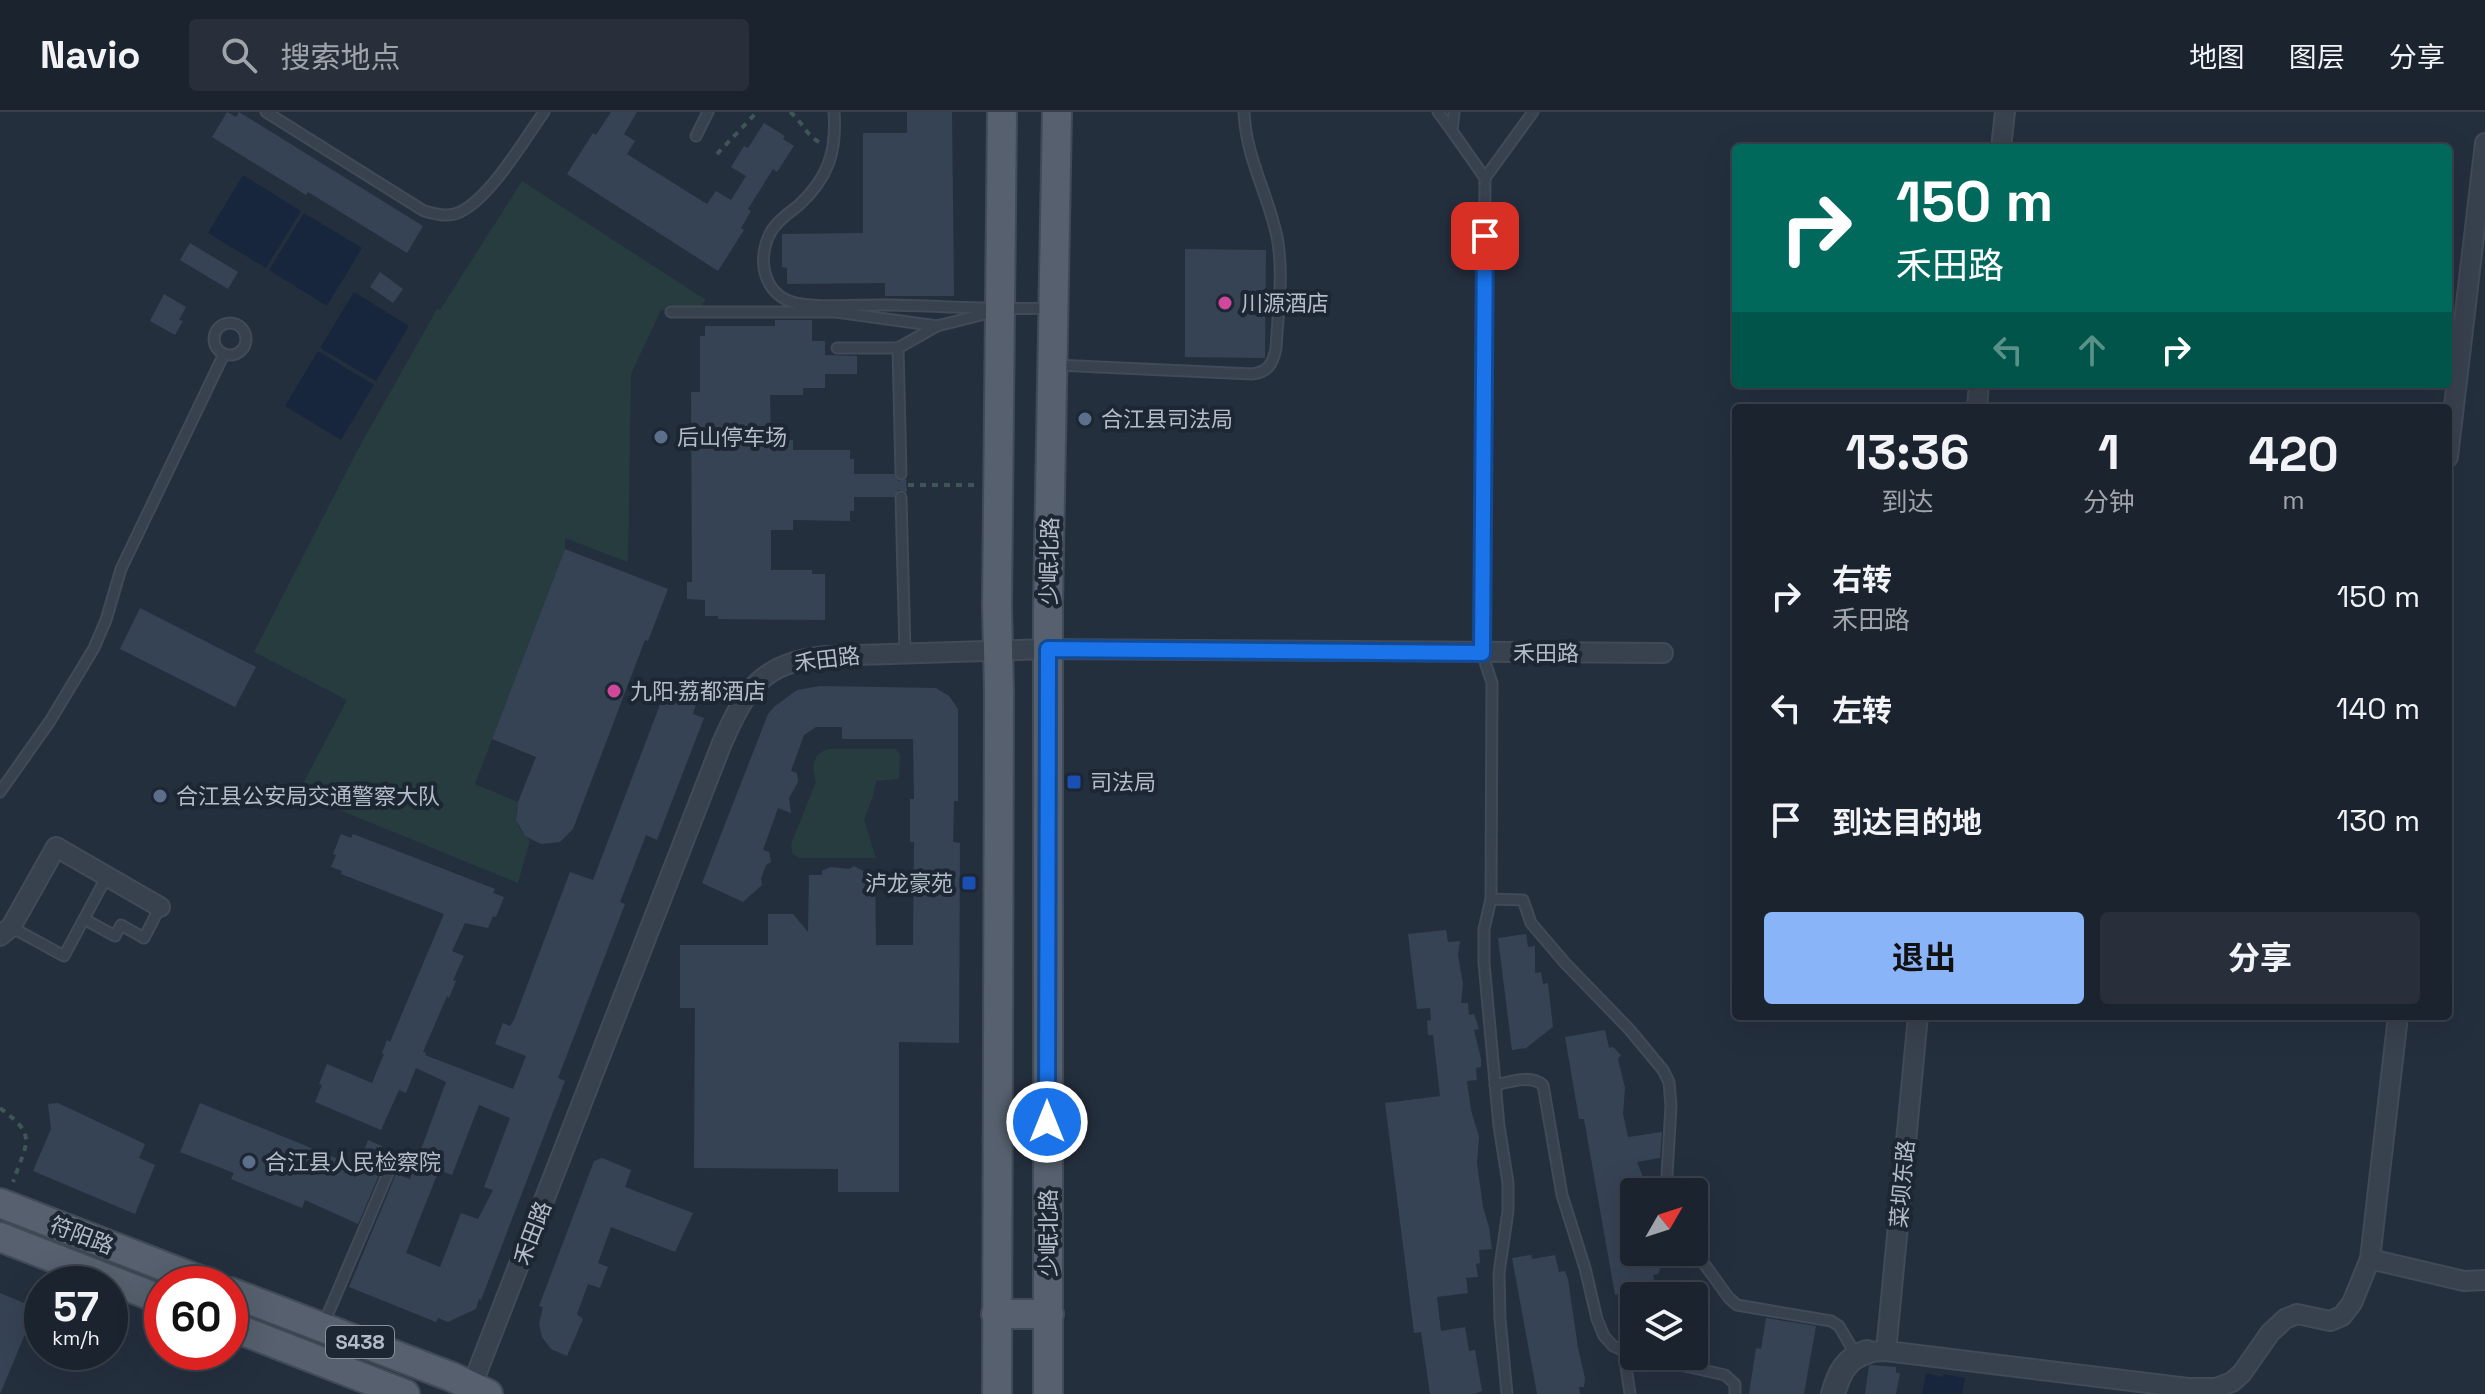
<!DOCTYPE html>
<html lang="zh">
<head>
<meta charset="utf-8">
<style>
	:root { --surface:#1b232e; --page:#282f3a; --text:#f1f3f6; --muted:#a0a4aa; --line:#39404a; --accent:#8ab4f8 }
	body { margin:0; font-family:"Space Grotesk","Noto Sans SC",sans-serif; background:var(--page); color:var(--text); height:100vh; display:flex; flex-direction:column; font-size:30px; white-space:nowrap }
	* { box-sizing:border-box; margin:0 }
	p { font-size:26px; color:var(--muted) }
	.icon { flex:none; width:44px; height:44px; fill:none; stroke:currentColor; stroke-width:2; stroke-linecap:round; stroke-linejoin:round }
	.map { position:relative; flex:1; overflow:hidden }
	.sheet { position:absolute; left:1732px; top:292px; width:720px; height:616px; display:flex; flex-direction:column; background:var(--surface); border-radius:8px; box-shadow:0 8px 32px #0002,0 0 0 2px var(--line) }
	.sheet>* { flex:none }
	.banner { position:absolute; left:1732px; top:32px; width:720px; height:244px; border-radius:8px; box-shadow:0 8px 32px #0002,0 0 0 2px var(--line); background:#00695c; color:#fff; overflow:hidden }
	.needle { width:52px; rotate:51deg }
	.tools { position:absolute; left:1620px; top:1066px; display:grid; gap:16px }
	.tools a { display:grid; place-items:center; width:88px; height:88px; border-radius:8px; background:var(--surface); box-shadow:0 8px 32px #0002,0 0 0 2px var(--line); font-size:40px }
	.speed { position:absolute; left:24px; top:1154px; display:flex; gap:16px; font-size:40px; font-weight:700; text-align:center }
	.speed>* { display:grid; place-content:center; width:104px; height:104px; border-radius:50%; background:var(--surface); box-shadow:0 8px 32px #0002,0 0 0 2px var(--line); line-height:1 }
	.speed small { font-size:20px; font-weight:400 }
	.speed .limit { border:12px solid #d22; background:#fff; color:#111 }
	.pin { position:absolute; display:grid; place-items:center; width:68px; height:68px; color:#fff; margin:-34px; border-radius:16px; box-shadow:0 4px 12px #0006 }
	.me { position:absolute; width:88px; margin:-44px; rotate:0deg; stroke-linejoin:round; filter:drop-shadow(0 0 6px #0008) }
	.turn { display:flex; align-items:center; gap:28px; height:168px; padding:0 32px; font-size:36px }
	.turn .icon { width:104px; height:104px; stroke-width:2.5 }
	.turn b { display:block; font-size:56px; line-height:68px }
	.lanes { display:flex; align-items:center; height:76px; padding:0 32px; background:#0003; justify-content:center; gap:40px; direction:ltr }
	.lanes .off { opacity:.35 }
	.eta { display:flex; justify-content:space-evenly; align-items:center; height:136px; text-align:center }
	.eta b { font-size:48px; font-weight:700; line-height:56px }
	.button { display:flex; gap:16px; margin-top:auto; padding:16px 32px }
	.button a { flex:1; height:92px; border-radius:8px; background:var(--accent); color:#111; font-size:32px; font-weight:700; line-height:92px; text-align:center }
	.button a+a { background:var(--page); color:var(--text) }
	ul { padding:0; list-style:none }
	li { display:flex; align-items:center; gap:24px; height:112px; padding:0 32px }
	li div { flex:1 }
	li b { display:block; font-size:30px }
	li em { font-style:normal }
	header { display:flex; align-items:center; gap:48px; box-sizing:border-box; height:112px; padding:0 40px; background:var(--surface); border-bottom:2px solid var(--line) }
	header strong { font-size:38px }
	nav { display:flex; gap:44px; margin-inline-start:auto; font-size:28px }
	.search { width:560px; height:72px; background:var(--page); display:flex; align-items:center; gap:20px; box-sizing:border-box; padding:0 28px; border-radius:8px; color:var(--muted); font-size:30px }
	.map>svg:first-child { display:block }
	.green { fill:#263c3f }
	.water { fill:#17263c }
	.building { fill:#364354; fill-rule:evenodd }
	.lines { fill:none; stroke-linecap:round; stroke-linejoin:round }
	.service-casing { stroke:#414a57; stroke-width:13 }
	.minor-casing { stroke:#414a57; stroke-width:22 }
	.tertiary-casing { stroke:#414a57; stroke-width:26 }
	.primary-casing { stroke:#414a57; stroke-width:32 }
	.path { stroke:#3f5557; stroke-width:4; stroke-dasharray:6 6; stroke-linecap:butt }
	.service { stroke:#38414e; stroke-width:9 }
	.minor { stroke:#38414e; stroke-width:18 }
	.tertiary { stroke:#38414e; stroke-width:22 }
	.primary { stroke:#56606e; stroke-width:28 }
	.route-casing { stroke:#114b97; stroke-width:20 }
	.route { stroke:#1a73e8; stroke-width:14 }
	.hotel-dot { fill:#d1479c; stroke:#1d2633; stroke-width:3 }
	.service-dot { fill:#5c6f8a; stroke:#1d2633; stroke-width:3 }
	.transit-dot { fill:#1a4fb4; stroke:#1d2633; stroke-width:3 }
	.labels { text-anchor:middle; stroke-width:8; stroke-linejoin:round; paint-order:stroke }
	.shield { fill:#1d2633; stroke:#878f9c; stroke-width:2 }
	.shield-label { font-size:20px; font-weight:bold; fill:#b4bcc9 }
	.poi-label { font-size:22px; fill:#b4bcc9; stroke:#1d2633; text-anchor:start }
	.street-label { font-size:22px; fill:#b4bcc9; stroke:#1d2633 }
</style>
</head>
<body>
<header>
<strong>Navio</strong>
<div class="search"><svg class="icon" aria-label="search" viewBox="0 0 24 24"><circle cx="10" cy="10" r="6"/><path d="M15 15l6 6"/></svg>搜索地点</div>
<nav><a>地图</a><a>图层</a><a>分享</a></nav>
</header>
<div class="map">
<svg width="2485" height="1282" viewBox="0 0 2485 1282">
	<rect width="100%" height="100%" fill="#242f3e"/>
	<g class="green">
		<path d="M522,69L706,188L698,198H661L631,262L628,450L565,426V437L475,672L518,690C514,705 517,718 530,728L518,771L298,681L347,588L254,540L356,341L437,197L440,198Z"/>
		<path d="M828,637H895L900,642L899,667L876,669L873,684L864,708L876,746H799L792,741L791,732L816,670C812,655 811,643 828,637Z"/>
	</g>
	<g class="water">
		<path d="M243,63L301,99L266,156L208,121Z"/>
		<path d="M304,101L362,136L327,194L269,158Z"/>
		<path d="M354,180L409,214L376,269L320,236Z"/>
		<path d="M318,239L374,273L341,328L285,294Z"/>
		<path d="M1926,1261L1942,1265L1944,1262L1965,1266L1962,1282H1922Z"/>
	</g>
	<g class="building">
		<path d="M227,0L236,5L239,0L423,114L407,141L308,80L306,83L212,25Z"/>
		<path d="M611,0H637L624,22L635,29L627,42L707,92L716,79L731,88L746,64L731,55L744,34L748,36L764,11L785,24L783,27L794,34L777,60L773,57L748,97L751,99L741,116L744,118L718,159L567,62L593,21L596,23Z"/>
		<path d="M907,0H952L954,184H885V171L787,172V156L782,155V122L863,121V21H907Z"/>
		<path d="M190,131L238,160L228,177L180,148Z"/>
		<path d="M1185,137L1266,138L1265,246L1185,245Z"/>
		<path d="M380,160L403,177L393,191L370,175Z"/>
		<path d="M164,182L186,195L179,208L183,209L175,223L150,209Z"/>
		<path d="M775,208H812V229H825V243L857,244V262H825V276H803V283H770L771,327L793,328V338H850V347H854V362H894L898,369L906,367L907,380L898,378L894,385H854V399H850V409L793,408V418H771V458H812V462H825V508L718,507V504H705V488L687,487V470H692L691,280H700V224H705V214H775Z"/>
		<path d="M565,437L668,477L648,529L645,528L573,717L560,730L541,732L525,724L516,708L518,690L536,645L492,627Z"/>
		<path d="M140,496L256,555L235,595L120,537Z"/>
		<path d="M820,574L936,576L949,584L958,597V689H954L953,730L960,731L959,931L899,930V1080H838V1057L694,1056L695,896H680V833H768V802H793L808,820L809,763H822V759L830,755L849,757L854,754L863,759V763H875L876,833H913L914,730H910V687H914L913,627H842V615H816L804,623L791,659L797,661L798,670L789,686L791,701L778,696L763,738L769,740L771,750L766,753L761,767L762,773L743,790L702,771L768,602L775,594L797,578Z"/>
		<path d="M674,584L696,592L693,602L704,606L657,728L646,723L620,790L625,792L558,966L565,969L481,1188L479,1187L476,1197L448,1210L438,1206L436,1210L349,1175L396,1062L410,1067L446,970L416,956L406,981L399,978L381,1018L315,990L322,973L319,972L327,952L372,971L384,942L382,941L387,928L390,930L444,802L341,762L342,759L331,755L336,743L333,742L341,722L351,726L353,722L413,745L495,777L493,781L504,785L496,805L493,804L488,816L465,811L452,839L464,844L453,868L456,869L449,886L447,884L423,940L426,941L425,943L513,977L526,944L495,932L503,911L510,914L514,908L570,760L593,768L661,590L670,593ZM479,993L510,1006L484,1075L493,1078L478,1107L461,1101L440,1155L406,1141L439,1058L452,1063Z"/>
		<path d="M1446,818L1448,830L1460,829L1458,843L1463,872L1461,891H1468L1469,903L1474,902L1479,917L1474,918L1481,947V955L1476,956L1477,968L1467,969L1471,998L1479,1025L1477,1051L1483,1095L1489,1115L1492,1137L1479,1138L1480,1151L1476,1152L1478,1165L1466,1166L1468,1181L1437,1185L1441,1219L1465,1215L1469,1239L1475,1238L1482,1279L1474,1282H1430L1421,1220L1414,1221L1385,991L1440,984L1433,923H1428L1427,909L1431,908L1430,896L1417,897L1408,822Z"/>
		<path d="M1526,822L1528,835L1535,834V861L1541,860L1543,872L1548,871L1553,915L1526,936L1512,938L1498,826Z"/>
		<path d="M1605,918L1609,936L1613,935L1621,943L1618,947L1625,976L1623,1002L1628,1025L1662,1020L1660,1046L1637,1050L1644,1068L1642,1076L1634,1080V1140H1650L1651,1146L1656,1145L1662,1153L1658,1162L1653,1163L1657,1181L1630,1186L1629,1180L1615,1183L1584,1007H1579L1565,925Z"/>
		<path d="M58,991L145,1032L139,1046L155,1053L135,1102L33,1059L51,1017L48,992Z"/>
		<path d="M200,991L358,1055L368,1028L382,1034L375,1054L382,1056L358,1112L305,1088L302,1096L231,1067L234,1061L180,1040Z"/>
		<path d="M602,1046L631,1058L625,1075L693,1101L675,1140L611,1115L598,1151L608,1155L600,1176L588,1172L577,1202L583,1207L567,1244L551,1237L542,1225L539,1212L543,1195L539,1194L594,1049Z"/>
		<path d="M1531,1143L1532,1147L1555,1143L1559,1160L1565,1159L1568,1167L1578,1236L1585,1266L1584,1275H1579L1580,1282H1537L1512,1146Z"/>
		<path d="M0,1181L36,1196L0,1282Z"/>
		<path d="M1766,1206L1816,1214L1804,1282H1749L1756,1236L1761,1237Z"/>
		<path d="M1871,1253L1896,1255V1261H1900L1896,1282H1865L1869,1254Z"/>
	</g>
	<g class="lines">
		<g class="service-casing">
			<g id="service">
				<path d="M266,0L424,99C436,102 448,106 460,100C491,85 524,28 544,0"/>
				<path d="M834,0C837,40 828,66 799,93C789,101 779,107 772,118C757,143 761,180 792,190C814,197 864,192 890,193C943,194 996,198 1049,196"/>
				<path d="M1438,0L1452,19"/>
				<path d="M1454,0L1452,19L1485,66L1482,541L1492,571L1491,787L1484,817V851L1499,1014L1508,1071V1099L1499,1161L1500,1207L1507,1282"/>
				<path d="M696,24L708,0"/>
				<path d="M1485,66L1533,0"/>
				<path d="M671,200H836L937,214"/>
				<circle cx="230" cy="227" r="16"/>
				<path d="M837,236H898"/>
				<path d="M1056,253L1252,262C1268,260 1273,252 1276,236C1278,200 1284,161 1277,125C1268,81 1246,47 1244,0"/>
				<path d="M901,362L898,236L937,214L989,201"/>
				<path d="M901,385L905,540"/>
				<path d="M0,680L50,609L94,536L106,508L121,457L224,242"/>
				<path d="M1491,787L1523,788L1531,811L1565,851L1629,917L1663,958L1669,970L1671,994L1666,1080"/>
				<path d="M84,807L115,824L121,813L144,826L160,795"/>
				<path d="M11,815L64,844L107,764"/>
				<path d="M1495,973C1510,970 1530,962 1543,973L1562,1083L1585,1156L1597,1207L1604,1224L1613,1234L1634,1243"/>
				<path d="M1694,1138L1729,1186L1737,1193L1831,1209L1839,1214L1856,1243"/>
				<path d="M324,1211L392,1052"/>
				<path d="M1624,1241L1630,1282"/>
				<path d="M1640,1244L1725,1263L1735,1272V1282"/>
			</g>
		</g>
		<g class="minor-casing">
			<g id="minor">
				<path d="M2001,36L2005,0"/>
				<path d="M1977,296L1979,272"/>
				<path d="M2448,345L2485,31"/>
				<path d="M0,824L11,815L56,735L160,795"/>
				<path d="M2370,1147L2464,1169L2485,1168"/>
				<path d="M1886,1239L1918,904"/>
				<path d="M1867,1240L1886,1239L2188,1276H2216L2232,1270L2242,1261L2270,1221L2285,1207L2297,1202L2330,1209L2342,1204L2352,1191L2370,1147L2398,904"/>
				<path d="M469,1281L722,631C747,575 762,551 826,544L1048,537L1663,541"/>
			</g>
		</g>
		<g class="tertiary-casing">
			<path id="tertiary" d="M1833,1282C1839,1261 1846,1246 1867,1240"/>
		</g>
		<g class="primary-casing">
			<g id="primary">
				<path d="M0,1091L210,1172"/>
				<path d="M0,1125L162,1188"/>
				<path d="M230,1180L452,1265L488,1282"/>
				<path d="M996,1202H1049"/>
				<path d="M230,1214L405,1282"/>
				<path d="M997,1282L999,580L997,494L1002,0"/>
				<path d="M1048,1282V494L1057,0"/>
			</g>
		</g>
		<g class="path">
			<path d="M790,0C803,10 806,24 821,31"/>
			<path d="M717,42L757,0"/>
			<path d="M908,373H975"/>
			<path d="M0,996C38,1024 27,1029 13,1070"/>
		</g>
		<use href="#service" class="service"/>
		<use href="#minor" class="minor"/>
		<use href="#tertiary" class="tertiary"/>
		<use href="#primary" class="primary"/>
	</g>
	<g class="lines">
		<g class="route-casing">
			<path id="route" d="M1047,1010L1048,537L1482,541L1485,124"/>
		</g>
		<use href="#route" class="route"/>
	</g>
	<g class="hotel-dot">
		<circle cx="1225" cy="191" r="8"/>
		<circle cx="614" cy="579" r="8"/>
	</g>
	<g class="service-dot">
		<circle cx="1085" cy="307" r="8"/>
		<circle cx="661" cy="325" r="8"/>
		<circle cx="160" cy="684" r="8"/>
		<circle cx="249" cy="1050" r="8"/>
	</g>
	<g class="transit-dot">
		<rect x="1066" y="662" width="16" height="16" rx="4"/>
		<rect x="961" y="763" width="16" height="16" rx="4"/>
	</g>
	<g class="labels">
		<rect class="shield" x="326" y="1214" width="68" height="32" rx="6"/>
		<g class="shield-label">
			<text x="360" y="1237">S438</text>
		</g>
		<g class="poi-label">
			<text x="1241" y="199">川源酒店</text>
			<text x="1101" y="315">合江县司法局</text>
			<text x="677" y="333">后山停车场</text>
			<text x="630" y="587">九阳·荔都酒店</text>
			<text x="1090" y="678">司法局</text>
			<text x="176" y="692">合江县公安局交通警察大队</text>
			<text x="953" y="779" text-anchor="end">泸龙豪苑</text>
			<text x="265" y="1058">合江县人民检察院</text>
		</g>
		<g class="street-label">
			<text transform="translate(1049 449) rotate(-89)" y="8">少岷北路</text>
			<text x="1546" y="549">禾田路</text>
			<text transform="translate(827 547) rotate(-7)" y="8">禾田路</text>
			<text transform="translate(1902 1072) rotate(-85)" y="8">菜坝东路</text>
			<text transform="translate(532 1121) rotate(-69)" y="8">禾田路</text>
			<text transform="translate(1048 1121) rotate(-90)" y="8">少岷北路</text>
			<text transform="translate(82 1123) rotate(21)" y="8">符阳路</text>
		</g>
	</g>
</svg>
<div class="tools">
<a><svg class="needle" viewBox="-14 -14 28 28"><path d="M0-13l5 13h-10z" fill="#e53935"/><path d="M0 13l5-13h-10z" fill="#a0a4aa"/></svg></a>
<a><svg class="icon" aria-label="layers" viewBox="0 0 24 24"><path d="M12 4l9 5-9 5-9-5zM3 14l9 5 9-5"/></svg></a>
</div>
<div class="speed"><div>57<small>km/h</small></div><div class="limit">60</div></div>
<div class="pin" style="left:1485px;top:124px;background:#d93025"><svg class="icon" aria-label="arrive" viewBox="0 0 24 24"><path d="M6 21V4h12l-3 4 3 4H6"/></svg></div>
<svg class="me" style="left:1047px;top:1010px" viewBox="-20 -20 40 40"><circle r="17" fill="#1a73e8" stroke="#fff" stroke-width="3"/><path d="M0-11L8 9 0 5-8 9z" fill="#fff"/></svg>
<div class="banner">
<div class="turn"><svg class="icon" aria-label="right" viewBox="0 0 24 24"><path d="M7 20v-9h11M14 6l5 5-5 5"/></svg><div><b>150 m</b>禾田路</div></div>
<div class="lanes"><svg class="icon off" aria-label="left" viewBox="0 0 24 24"><path d="M17 20v-9H6M10 6l-5 5 5 5"/></svg><svg class="icon off" aria-label="ahead" viewBox="0 0 24 24"><path d="M12 20V5M6 11l6-6 6 6"/></svg><svg class="icon" aria-label="right" viewBox="0 0 24 24"><path d="M7 20v-9h11M14 6l5 5-5 5"/></svg></div>
</div>
<section class="sheet">
<div class="eta">
<div><b>13:36</b><p>到达</p></div>
<div><b>1</b><p>分钟</p></div>
<div><b>420</b><p>m</p></div>
</div>
<ul>
<li><svg class="icon" aria-label="right" viewBox="0 0 24 24"><path d="M7 20v-9h11M14 6l5 5-5 5"/></svg><div><b>右转</b><p>禾田路</p></div><em>150 m</em></li>
<li><svg class="icon" aria-label="left" viewBox="0 0 24 24"><path d="M17 20v-9H6M10 6l-5 5 5 5"/></svg><div><b>左转</b></div><em>140 m</em></li>
<li><svg class="icon" aria-label="arrive" viewBox="0 0 24 24"><path d="M6 21V4h12l-3 4 3 4H6"/></svg><div><b>到达目的地</b></div><em>130 m</em></li>
</ul>
<div class="button"><a>退出</a><a>分享</a></div>
</section>
</div>
</body>
</html>
